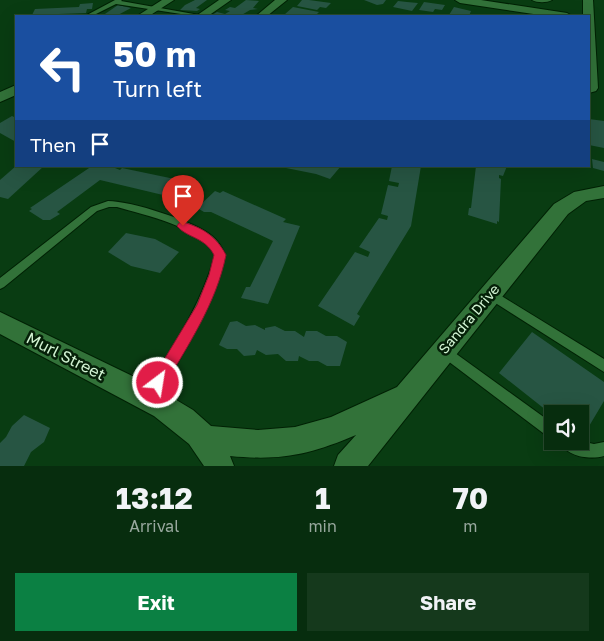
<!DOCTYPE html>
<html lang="en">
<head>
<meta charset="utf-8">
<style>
	:root { --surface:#072d0e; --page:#15391c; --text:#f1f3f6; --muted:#98a89e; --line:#28492e; --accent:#0b8043 }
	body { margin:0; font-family:"Golos Text",sans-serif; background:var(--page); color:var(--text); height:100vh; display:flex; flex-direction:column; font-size:19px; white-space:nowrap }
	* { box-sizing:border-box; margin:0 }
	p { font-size:16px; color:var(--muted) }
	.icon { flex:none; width:28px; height:28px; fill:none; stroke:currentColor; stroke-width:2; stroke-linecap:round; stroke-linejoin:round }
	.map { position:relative; height:466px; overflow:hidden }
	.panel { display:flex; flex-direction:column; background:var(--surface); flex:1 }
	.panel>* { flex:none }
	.banner { position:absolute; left:15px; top:15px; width:575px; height:152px; border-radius:0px; box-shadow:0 5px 20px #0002,0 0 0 1px var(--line); background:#1a4fa0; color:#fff; overflow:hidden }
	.buttons { position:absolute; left:544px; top:405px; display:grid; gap:10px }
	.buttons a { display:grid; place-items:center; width:45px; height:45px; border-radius:0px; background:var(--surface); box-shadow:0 5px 20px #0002,0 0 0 1px var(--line); font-size:25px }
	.pin { position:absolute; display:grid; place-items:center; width:42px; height:42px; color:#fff; margin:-51px -21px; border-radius:50% 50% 50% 0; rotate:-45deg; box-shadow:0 0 5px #0007 }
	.pin .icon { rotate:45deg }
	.me { position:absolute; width:55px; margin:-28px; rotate:31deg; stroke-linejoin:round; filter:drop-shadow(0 0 4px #0008) }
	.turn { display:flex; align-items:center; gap:18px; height:105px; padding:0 15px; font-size:22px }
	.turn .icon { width:65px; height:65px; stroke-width:2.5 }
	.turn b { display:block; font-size:35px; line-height:42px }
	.then { display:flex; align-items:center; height:48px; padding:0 15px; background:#0003; gap:10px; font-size:19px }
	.eta { display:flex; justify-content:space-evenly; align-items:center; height:85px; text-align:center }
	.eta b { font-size:30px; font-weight:700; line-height:35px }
	.primary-button { display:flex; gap:10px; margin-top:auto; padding:10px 15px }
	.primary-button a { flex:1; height:58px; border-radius:0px; background:var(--accent); color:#fff; font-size:20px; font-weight:700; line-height:58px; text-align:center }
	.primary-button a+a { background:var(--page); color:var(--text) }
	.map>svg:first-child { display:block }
	.building { fill:#275543 }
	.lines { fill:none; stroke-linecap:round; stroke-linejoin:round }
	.service-casing { stroke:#002104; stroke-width:2 }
	.minor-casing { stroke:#002104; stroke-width:2 }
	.service { fill:#327239; fill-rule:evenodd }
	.minor { fill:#327239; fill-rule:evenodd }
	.route { fill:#e11d48; stroke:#92132f }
	.labels { text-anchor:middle; stroke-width:5; stroke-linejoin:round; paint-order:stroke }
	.street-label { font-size:14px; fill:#d2f3d3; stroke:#052008 }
	.near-street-label { font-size:16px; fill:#d2f3d3; stroke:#052008 }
</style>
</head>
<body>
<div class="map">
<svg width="604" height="466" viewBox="0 0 604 466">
	<rect width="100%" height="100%" fill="#093c12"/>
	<g class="building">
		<path d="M195,0H207L196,8L200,9L197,11L180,10L185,5Z"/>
		<path d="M246,0L259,1L253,8L258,9L250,10L240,16L212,15L217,12L225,14L230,11L225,10L230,7L235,8Z"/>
		<path d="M302,0H309L331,3L326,8L320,7L317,10L297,6Z"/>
		<path d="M364,0H386L383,4L377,5Z"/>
		<path d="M398,1L407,2L418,3L412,11L393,7Z"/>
		<path d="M424,2L445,5L442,10L435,9L433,12L419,10Z"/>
		<path d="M93,3L92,9H87L86,13L32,15L35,9L79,7L80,4Z"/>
		<path d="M118,5L131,8L116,16H102Z"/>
		<path d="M293,7L319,12L315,16L284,15Z"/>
		<path d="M454,7L471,11L469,16L449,15Z"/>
		<path d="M12,116L16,118V142L0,133V123Z"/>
		<path d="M589,119L604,121V148L589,145Z"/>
		<path d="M592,159L604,162V171L593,168Z"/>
		<path d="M16,166H44L8,199L0,197V180Z"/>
		<path d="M92,166H110L120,170L122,168L189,182L177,197L171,199L161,196L163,195L100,180L57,212L60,214L50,220H43L29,211L32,209L30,208Z"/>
		<path d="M276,166H341L330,179L316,174Z"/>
		<path d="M392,166H421L411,226L357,314L360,316L354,326L318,306L355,252L368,257L370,252L359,247L379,218L387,220L388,216L381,214L388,185L398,187L399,183L389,181Z"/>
		<path d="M476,166H507L503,176L499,175V178L501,179L499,222L497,221V224L468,215L469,208H471Z"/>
		<path d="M215,191L220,193L223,191L286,219L283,222L300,226L268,304L241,298L246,287H250L273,241L211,212H204L199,209V206Z"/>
		<path d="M126,233L155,239L179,252L160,273L131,266L108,252Z"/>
		<path d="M237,321L246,326L255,325L265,330V328L275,326L285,331H295L304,337L306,331H317L326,336H337L347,342L340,366H327L318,361H309L299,356L298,361H286L278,354L266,355L257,350L255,355L244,356L237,349H227L219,345L230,322Z"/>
		<path d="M532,332L604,382V401L582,438L580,436V414H551L499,373Z"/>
		<path d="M24,415L50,428L44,442L31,452L24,466H0V443L6,437L12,426Z"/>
	</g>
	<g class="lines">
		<g class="service-casing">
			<g id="service">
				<path d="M115,0H122L121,1L205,16H194L116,4L92,16H85Z"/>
				<path d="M532,0H552C547,3 537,3 532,0Z"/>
				<path d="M108,201C131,201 194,221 212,236C218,241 222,247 225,255C212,309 182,355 154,403L149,405L144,403L142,398L144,393C172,348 201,306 215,255C202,227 144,215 117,207H109L97,211L4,287L0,289V278L91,207Z"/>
				<path d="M490,289L604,359V372L486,297L484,294L486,291Z"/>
				<path d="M444,345L552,423V438L547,436L440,355L438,351L440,347Z"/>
				<path d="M560,441H580L594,444L604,442V456C590,460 566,457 560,441Z"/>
			</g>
		</g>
		<g class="minor-casing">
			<g id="minor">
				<path d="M162,0H174L149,16H137Z"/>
				<path d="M219,0H231L208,16H196Z"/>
				<path d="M275,0H287L267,16H256Z"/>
				<path d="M455,0H481L567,13L572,16H547L460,3Z"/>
				<path d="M583,0H593L598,88L596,91L589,93V16H583Z"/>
				<path d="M16,85V95L0,102V92Z"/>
				<path d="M604,186V198L586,201L568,214L368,466H334L338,455L356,435C309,455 280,461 230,456L234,466H204L189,444L154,416L0,334V312L153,386L193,410L211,426L258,430L295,427L331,417L397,387L554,204L574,192Z"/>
			</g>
		</g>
		<use href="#service" class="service"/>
		<use href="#minor" class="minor"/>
	</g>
	<path class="route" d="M183,222C203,228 216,236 226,255C216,304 188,345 163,388L158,390L152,388L150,383L197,305L209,275L214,255C205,237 187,238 177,226L179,223Z"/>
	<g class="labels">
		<g class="street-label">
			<text transform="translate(469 319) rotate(-50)" y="5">Sandra Drive</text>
		</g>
		<g class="near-street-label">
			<text transform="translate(66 356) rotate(27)" y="6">Murl Street</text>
		</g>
	</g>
</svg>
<div class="buttons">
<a><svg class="icon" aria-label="sound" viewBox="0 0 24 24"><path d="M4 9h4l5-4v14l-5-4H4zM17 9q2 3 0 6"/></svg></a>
</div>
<div class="pin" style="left:183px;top:226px;background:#d93025"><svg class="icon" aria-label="arrive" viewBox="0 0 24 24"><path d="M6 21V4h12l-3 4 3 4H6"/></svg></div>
<svg class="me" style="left:158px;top:383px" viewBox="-20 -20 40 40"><circle r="17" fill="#e11d48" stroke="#fff" stroke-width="3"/><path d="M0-11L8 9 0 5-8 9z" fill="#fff"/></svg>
<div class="banner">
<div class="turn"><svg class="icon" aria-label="left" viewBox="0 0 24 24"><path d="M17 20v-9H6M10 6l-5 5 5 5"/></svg><div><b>50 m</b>Turn left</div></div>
<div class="then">Then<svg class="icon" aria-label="arrive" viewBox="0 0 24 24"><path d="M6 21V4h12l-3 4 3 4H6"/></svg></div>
</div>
</div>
<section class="panel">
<div class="eta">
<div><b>13:12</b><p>Arrival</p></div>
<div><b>1</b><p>min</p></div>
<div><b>70</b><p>m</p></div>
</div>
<div class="primary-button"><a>Exit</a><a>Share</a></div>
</section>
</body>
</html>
